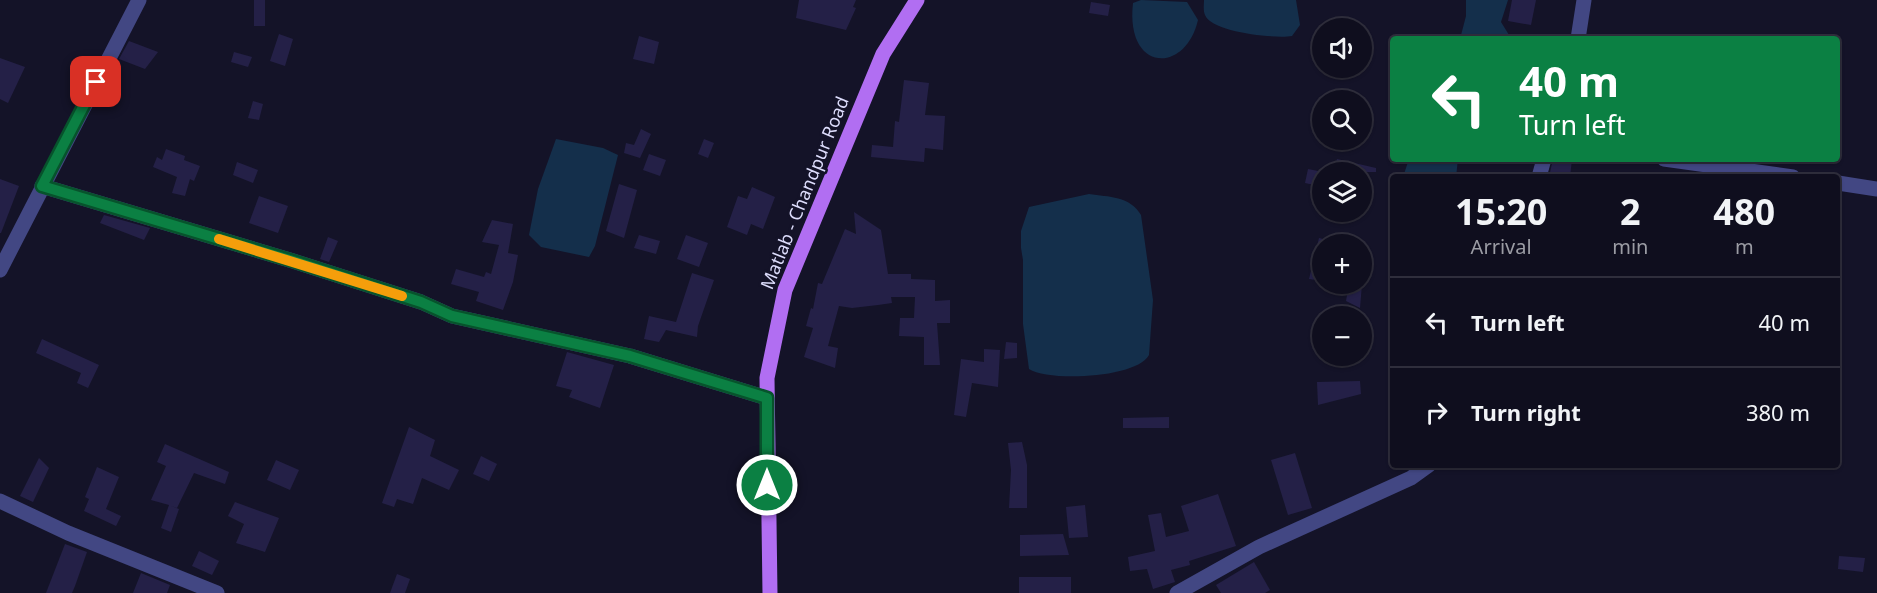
<!DOCTYPE html>
<html lang="en">
<head>
<meta charset="utf-8">
<style>
	:root { --surface:#0f0e1e; --page:#1d1c2b; --text:#f1f3f6; --muted:#9b9ca4; --line:#2f2e3c }
	body { margin:0; font-family:"Noto Sans",sans-serif; background:var(--page); color:var(--text); height:100vh; display:flex; flex-direction:column; font-size:22px; white-space:nowrap }
	* { box-sizing:border-box; margin:0 }
	p { font-size:20px; color:var(--muted) }
	.icon { flex:none; width:33px; height:33px; fill:none; stroke:currentColor; stroke-width:2; stroke-linecap:round; stroke-linejoin:round }
	.map { position:relative; flex:1; overflow:hidden }
	.details { position:absolute; left:1390px; top:174px; width:450px; height:294px; display:flex; flex-direction:column; background:var(--surface); border-radius:6px; box-shadow:0 2px 4px #0004,0 0 0 2px var(--line) }
	.details>* { flex:none }
	.guide { position:absolute; left:1390px; top:36px; width:450px; height:126px; border-radius:6px; box-shadow:0 2px 4px #0004,0 0 0 2px var(--line); background:#0b8043; color:#fff; overflow:hidden }
	.buttons { position:absolute; left:1312px; top:18px; display:grid; gap:12px }
	.buttons a { display:grid; place-items:center; width:60px; height:60px; border-radius:50%; background:var(--surface); box-shadow:0 2px 4px #0004,0 0 0 2px var(--line); font-size:30px }
	.pin { position:absolute; display:grid; place-items:center; width:51px; height:51px; color:#fff; margin:-26px; border-radius:12px; box-shadow:0 3px 9px #0006 }
	.me { position:absolute; width:66px; margin:-33px; rotate:0deg; stroke-linejoin:round; filter:drop-shadow(0 0 4px #0008) }
	.turn { display:flex; align-items:center; gap:21px; height:126px; padding:0 30px; font-size:27px }
	.turn .icon { width:78px; height:78px; stroke-width:2.5 }
	.turn b { display:block; font-size:42px; line-height:51px }
	.eta { display:flex; justify-content:space-evenly; align-items:center; height:102px; text-align:center }
	.eta b { font-size:36px; font-weight:700; line-height:42px }
	ul { padding:0; list-style:none }
	li { display:flex; align-items:center; gap:18px; height:90px; padding:0 30px; border-top:2px solid var(--line) }
	li div { flex:1 }
	li b { display:block; font-size:22px }
	li em { font-style:normal }
	.map>svg:first-child { display:block }
	.water { fill:#142f4b }
	.building { fill:#242047 }
	.lines { fill:none; stroke-linecap:round; stroke-linejoin:round }
	.minor { stroke:#424783; stroke-width:15 }
	.major { stroke:#b16ef2; stroke-width:15 }
	.route-casing { stroke:#07532c; stroke-width:15 }
	.route { stroke:#0b8043; stroke-width:10 }
	.slow { stroke:#f59e0b; stroke-width:10 }
	.labels { text-anchor:middle; stroke-width:5; stroke-linejoin:round; paint-order:stroke }
	.street-label { font-size:18px; fill:#ddddfc; stroke:#141328 }
</style>
</head>
<body>
<div class="map">
<svg width="1877" height="593" viewBox="0 0 1877 593">
	<rect width="100%" height="100%" fill="#141328"/>
	<g class="water">
		<path d="M1141,0L1187,2L1198,20C1185,75 1125,72 1133,3Z"/>
		<path d="M1204,0H1296L1300,25L1292,36C1275,39 1211,32 1205,15C1203,11 1204,4 1204,0Z"/>
		<path d="M1466,0H1508L1501,22L1509,35L1507,39H1460L1466,16Z"/>
		<path d="M556,139L603,148L618,155L595,246L589,257L541,247L529,235L538,189Z"/>
		<path d="M1409,159H1458L1456,177H1403Z"/>
		<path d="M1089,194C1109,197 1130,196 1141,215L1153,300L1149,355C1137,378 1049,382 1029,369L1023,324V260L1021,248V231L1029,207Z"/>
	</g>
	<g class="building">
		<rect x="254" y="0" width="11" height="26"/>
		<path d="M799,0H856L853,7L856,8L846,30L796,18Z"/>
		<path d="M1512,0H1536L1531,25L1508,21Z"/>
		<path d="M1091,2L1110,5L1108,16L1089,13Z"/>
		<path d="M279,34L293,39L285,66L270,61Z"/>
		<path d="M639,36L659,42L654,64L633,59Z"/>
		<path d="M129,41L158,52L145,69L119,59Z"/>
		<path d="M234,52L252,57L248,67L231,62Z"/>
		<path d="M0,58L25,67L8,103L0,99Z"/>
		<path d="M904,80L929,83L925,115L945,116L943,150L925,148L924,162L871,157L872,145L893,147L895,121L899,122Z"/>
		<path d="M253,101L263,104L259,120L248,118Z"/>
		<path d="M641,129L651,134L640,158L624,153L626,143L634,145Z"/>
		<path d="M704,139L714,143L708,158L698,154Z"/>
		<path d="M166,149L185,156L184,160L200,166L194,181L190,179L185,196L172,193L177,177L153,167L157,157L162,160Z"/>
		<path d="M649,154L666,160L660,176L643,170Z"/>
		<path d="M1337,159L1376,168V172H1334Z"/>
		<path d="M1553,159H1572L1570,177H1549Z"/>
		<path d="M237,162L258,170L253,183L233,175Z"/>
		<path d="M1308,169L1323,172V187L1305,183Z"/>
		<path d="M0,179L19,186L1,233H0Z"/>
		<path d="M619,184L637,190L624,238L606,231Z"/>
		<path d="M752,187L775,197L763,229L751,224L747,235L727,227L738,196L747,199Z"/>
		<path d="M259,196L288,206L278,233L249,223Z"/>
		<path d="M854,212L881,230L888,274H911V279L935,280V301L950,300V323H937L940,365H924V337L899,336L900,318H914L915,297H891L892,303L878,305L852,308L839,306L828,346L838,348L835,368L804,357L813,328L806,326L811,308L813,309L818,283L822,284L845,229L856,234Z"/>
		<path d="M104,215L150,228L144,240L100,223Z"/>
		<path d="M492,220L513,224L508,253L518,255L513,282L503,310L476,301L479,292L451,284L456,269L484,277L486,272L491,274L499,245L482,242Z"/>
		<path d="M639,235L660,241L656,254L634,248Z"/>
		<path d="M686,235L708,243L699,267L677,259Z"/>
		<path d="M328,237L338,241L329,262L320,259Z"/>
		<path d="M1319,238L1323,239V281L1309,279Z"/>
		<path d="M692,273L714,280L698,326L697,337L666,330L659,342L644,339L649,316L676,322Z"/>
		<path d="M1349,284H1362L1360,308L1346,301Z"/>
		<path d="M42,339L99,365L88,388L77,383L81,373L36,353Z"/>
		<path d="M1006,342L1017,343V358L1004,359Z"/>
		<path d="M984,349L1000,350L998,387L972,383L966,417L954,415L961,359L984,362Z"/>
		<path d="M567,352L614,365L600,408L569,397L572,390L556,386Z"/>
		<path d="M1360,381L1361,394L1318,405L1317,382Z"/>
		<path d="M1169,417V428H1123V418Z"/>
		<path d="M409,427L435,440L430,456L459,470L449,490L422,478L413,504L397,499L394,507L382,503Z"/>
		<path d="M1022,442L1027,465V508H1009L1011,470L1008,443Z"/>
		<path d="M165,444L229,472L225,484L194,473L177,508L171,506L179,509L171,532L161,528L169,505L151,500L166,466L157,462Z"/>
		<path d="M1295,453L1312,508L1288,515L1271,460Z"/>
		<path d="M481,456L497,464L489,481L473,474Z"/>
		<path d="M39,458L49,468L33,502L20,496Z"/>
		<path d="M276,460L299,470L290,490L267,480Z"/>
		<path d="M97,467L119,477L106,509L121,516L116,526L84,511L89,499L85,497Z"/>
		<path d="M1218,494L1236,546L1189,561L1190,565L1171,570L1175,582L1153,589L1147,569L1130,571L1128,557L1155,551L1148,515L1161,513L1166,537L1189,531L1181,506Z"/>
		<path d="M235,502L279,518L265,552L236,543L244,524L228,516Z"/>
		<path d="M1085,505L1088,537L1069,538L1066,507Z"/>
		<path d="M1063,534L1069,555L1020,556V535Z"/>
		<path d="M65,544L87,552L75,586L72,593H46Z"/>
		<path d="M199,551L219,561L212,575L192,566Z"/>
		<path d="M1839,556L1865,558L1863,572L1838,569Z"/>
		<path d="M1254,562L1270,590L1265,593H1221L1216,585Z"/>
		<path d="M141,573L170,585L167,593H133Z"/>
		<path d="M397,574L410,579L405,593H390Z"/>
		<rect x="1019" y="577" width="52" height="16"/>
	</g>
	<g class="lines">
		<g class="minor">
			<path d="M1578,39L1584,0"/>
			<path d="M1664,159L1793,177"/>
			<path d="M1539,177L1544,159"/>
			<path d="M1838,183L1877,189"/>
			<path d="M42,186L293,261L421,302L452,316L630,356L767,398"/>
			<path d="M0,270L139,0"/>
			<path d="M0,501L68,533L217,593"/>
			<path d="M1177,593L1259,547L1411,478L1429,465"/>
		</g>
		<path class="major" d="M770,593L767,378L785,290L883,54L917,0"/>
	</g>
	<g class="lines">
		<g class="route-casing">
			<path id="route" d="M96,82L42,186L293,261L421,302L452,316L630,356L767,398V485"/>
		</g>
		<use href="#route" class="route"/>
		<path class="slow" d="M219,239L402,296"/>
	</g>
	<g class="labels">
		<g class="street-label">
			<text transform="translate(805 193) rotate(-68)" y="6">Matlab - Chandpur Road</text>
		</g>
	</g>
</svg>
<div class="buttons">
<a><svg class="icon" aria-label="sound" viewBox="0 0 24 24"><path d="M4 9h4l5-4v14l-5-4H4zM17 9q2 3 0 6"/></svg></a>
<a><svg class="icon" aria-label="search" viewBox="0 0 24 24"><circle cx="10" cy="10" r="6"/><path d="M15 15l6 6"/></svg></a>
<a><svg class="icon" aria-label="layers" viewBox="0 0 24 24"><path d="M12 4l9 5-9 5-9-5zM3 14l9 5 9-5"/></svg></a>
<a>+</a>
<a>−</a>
</div>
<div class="pin" style="left:96px;top:82px;background:#d93025"><svg class="icon" aria-label="arrive" viewBox="0 0 24 24"><path d="M6 21V4h12l-3 4 3 4H6"/></svg></div>
<svg class="me" style="left:767px;top:485px" viewBox="-20 -20 40 40"><circle r="17" fill="#0b8043" stroke="#fff" stroke-width="3"/><path d="M0-11L8 9 0 5-8 9z" fill="#fff"/></svg>
<div class="guide">
<div class="turn"><svg class="icon" aria-label="left" viewBox="0 0 24 24"><path d="M17 20v-9H6M10 6l-5 5 5 5"/></svg><div><b>40 m</b>Turn left</div></div>
</div>
<section class="details">
<div class="eta">
<div><b>15:20</b><p>Arrival</p></div>
<div><b>2</b><p>min</p></div>
<div><b>480</b><p>m</p></div>
</div>
<ul>
<li><svg class="icon" aria-label="left" viewBox="0 0 24 24"><path d="M17 20v-9H6M10 6l-5 5 5 5"/></svg><div><b>Turn left</b></div><em>40 m</em></li>
<li><svg class="icon" aria-label="right" viewBox="0 0 24 24"><path d="M7 20v-9h11M14 6l5 5-5 5"/></svg><div><b>Turn right</b></div><em>380 m</em></li>
</ul>
</section>
</div>
</body>
</html>
